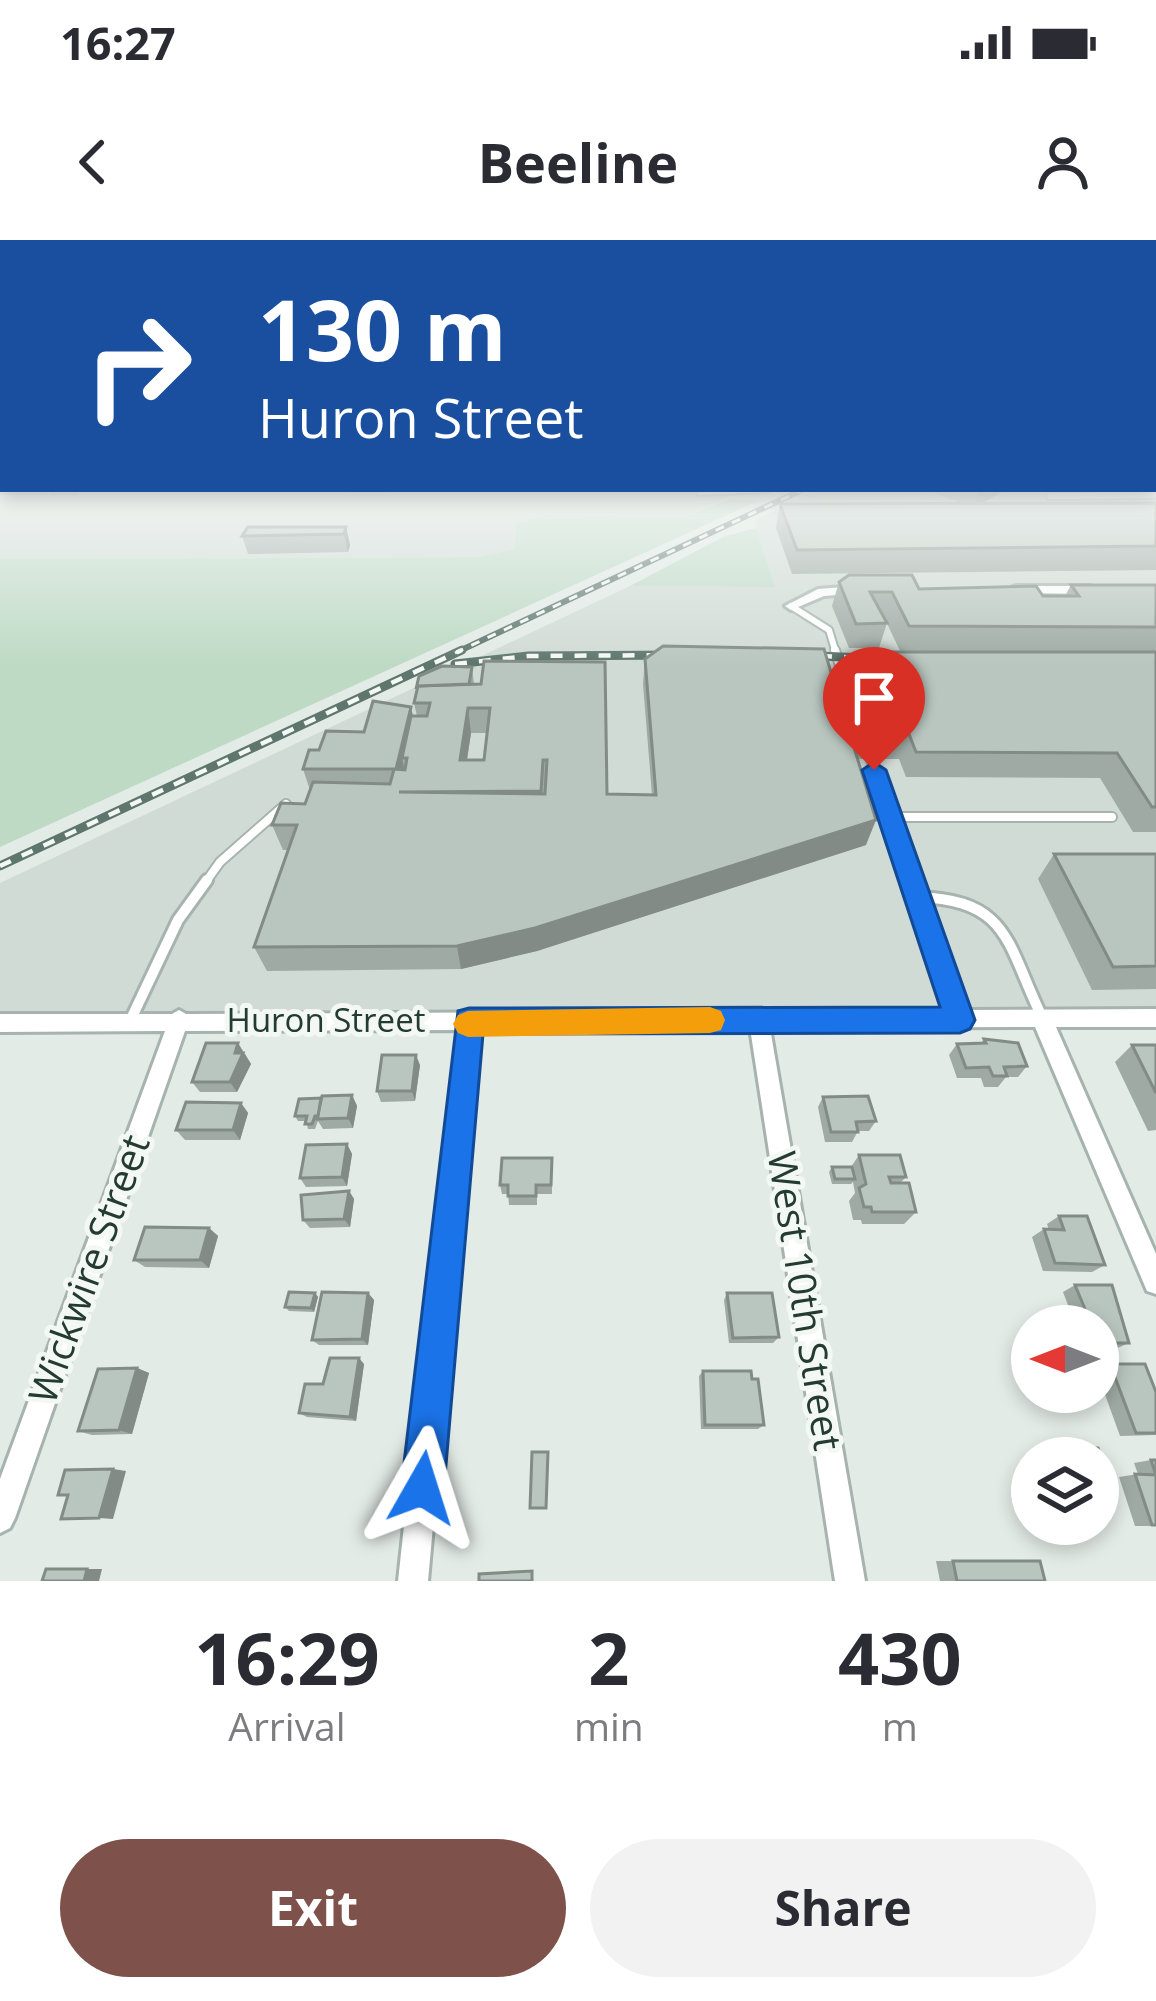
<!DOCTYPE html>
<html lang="en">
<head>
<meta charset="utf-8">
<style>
	:root { --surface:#fff; --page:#f2f2f3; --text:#2b2b33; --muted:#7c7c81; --accent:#7e524b }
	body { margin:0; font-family:"Open Sans",sans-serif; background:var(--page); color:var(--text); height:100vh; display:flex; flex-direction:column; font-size:45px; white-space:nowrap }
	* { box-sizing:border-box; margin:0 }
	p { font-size:39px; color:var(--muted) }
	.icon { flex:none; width:66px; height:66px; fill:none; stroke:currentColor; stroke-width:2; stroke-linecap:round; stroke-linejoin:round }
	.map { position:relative; height:1341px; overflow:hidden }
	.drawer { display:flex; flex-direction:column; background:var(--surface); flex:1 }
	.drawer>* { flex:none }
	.hud { position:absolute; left:0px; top:0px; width:1158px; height:252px; box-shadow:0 6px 18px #0003; background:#1a4fa0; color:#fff; overflow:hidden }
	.needle { width:78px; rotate:270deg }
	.fabs { position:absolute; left:1011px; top:1065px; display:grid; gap:24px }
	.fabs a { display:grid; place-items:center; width:108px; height:108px; border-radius:50%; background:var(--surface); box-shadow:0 6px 18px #0003; font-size:60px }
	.pin { position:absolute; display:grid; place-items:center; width:102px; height:102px; color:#fff; margin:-123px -51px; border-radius:50% 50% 50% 0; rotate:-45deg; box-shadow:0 0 12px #0007 }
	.pin .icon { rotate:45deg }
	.me { position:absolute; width:132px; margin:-66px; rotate:6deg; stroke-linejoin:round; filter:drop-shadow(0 0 9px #0008) }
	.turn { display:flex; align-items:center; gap:42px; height:252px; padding:0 60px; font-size:54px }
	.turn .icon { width:156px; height:156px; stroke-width:2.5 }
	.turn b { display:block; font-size:84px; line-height:102px }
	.eta { display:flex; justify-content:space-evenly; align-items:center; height:204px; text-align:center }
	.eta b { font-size:72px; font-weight:700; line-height:84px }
	.button { display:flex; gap:24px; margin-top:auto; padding:24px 60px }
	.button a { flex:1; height:138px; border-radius:72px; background:var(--accent); color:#fff; font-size:48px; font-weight:700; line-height:138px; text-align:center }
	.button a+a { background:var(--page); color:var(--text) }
	.status { display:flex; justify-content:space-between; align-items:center; height:84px; padding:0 60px; background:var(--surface); direction:ltr }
	.status svg { height:33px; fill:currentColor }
	header { display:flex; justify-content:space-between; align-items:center; height:156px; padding:0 60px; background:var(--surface); font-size:54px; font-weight:700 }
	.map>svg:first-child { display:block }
	.built { fill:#d1dbd6 }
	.green { fill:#bedac5 }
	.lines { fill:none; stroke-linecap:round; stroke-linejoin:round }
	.lane-far2-casing { stroke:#a6b3ae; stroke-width:10 }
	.lane-far1-casing { stroke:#a6b3ae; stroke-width:12 }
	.lane-casing { stroke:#a6b3ae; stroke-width:16 }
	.street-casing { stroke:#a6b3ae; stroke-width:6 }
	.lane-far2 { stroke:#fff; stroke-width:6 }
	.lane-far1 { stroke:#fff; stroke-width:8 }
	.lane { stroke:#fff; stroke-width:10 }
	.street { fill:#fff; fill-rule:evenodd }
	.rail-far1-casing { stroke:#5f766f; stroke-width:6 }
	.rail-casing { stroke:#5f766f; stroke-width:9 }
	.rail-far1 { stroke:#f3f8f5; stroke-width:3; stroke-dasharray:9; stroke-linecap:butt }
	.rail { stroke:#f3f8f5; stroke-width:4.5; stroke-dasharray:12; stroke-linecap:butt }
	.wall { fill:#9faaa5; fill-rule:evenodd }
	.shaded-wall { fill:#828b86 }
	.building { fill:#b9c6c0; stroke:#828b86; stroke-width:3; fill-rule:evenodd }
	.route { fill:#1a73e8; stroke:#114b97; stroke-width:3 }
	.slow { fill:#f59e0b }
	.labels { text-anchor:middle; stroke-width:10; stroke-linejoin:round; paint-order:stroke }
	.street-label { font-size:33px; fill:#243b34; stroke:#f3f8f5 }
	.near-street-label { font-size:39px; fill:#243b34; stroke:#f3f8f5 }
</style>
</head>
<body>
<div class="status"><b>16:27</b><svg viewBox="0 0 49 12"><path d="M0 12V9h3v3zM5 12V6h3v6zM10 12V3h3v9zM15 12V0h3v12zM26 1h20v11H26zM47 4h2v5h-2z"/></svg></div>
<header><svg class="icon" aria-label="back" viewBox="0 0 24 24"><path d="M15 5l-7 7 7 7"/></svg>Beeline<svg class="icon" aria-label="person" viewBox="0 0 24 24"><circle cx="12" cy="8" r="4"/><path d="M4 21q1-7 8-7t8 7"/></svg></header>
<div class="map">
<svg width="1156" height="1341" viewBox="0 0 1156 1341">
	<rect width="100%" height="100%" fill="#e3ebe7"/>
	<g class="built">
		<path d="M0,236L3,249H745L682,277L544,275L515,309L479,317L0,319Z"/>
		<path d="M1156,236V770L0,776V643L630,346L774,347L754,281L818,249H1155Z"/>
	</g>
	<g class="green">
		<path d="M730,259L758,261L0,607V319L479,317L515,309L516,284L544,275L682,277Z"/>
		<path d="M756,288L775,347L630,346L723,297Z"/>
	</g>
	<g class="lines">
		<g class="lane-far2-casing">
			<g id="lane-far2">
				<path d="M700,252L767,249"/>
				<path d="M1050,256L1156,255"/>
				<path d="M791,366L829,390L836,413"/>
			</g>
		</g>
		<g class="lane-far1-casing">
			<g id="lane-far1">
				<path d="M835,410L860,489"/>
				<path d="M871,520L889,577"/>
				<path d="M205,643L220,622L286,564"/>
				<path d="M912,643L889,577H1112"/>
			</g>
		</g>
		<g class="lane-casing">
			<g id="lane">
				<path d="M911,640L960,780"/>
				<path d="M917,657C1010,660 1006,703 1042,777"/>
				<path d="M131,779L178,680L207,640"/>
			</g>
		</g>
		<g class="street-casing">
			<g id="street">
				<path d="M857,346L861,347V353L824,356L791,370L785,366L818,349Z"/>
				<path d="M1017,346H1091L1097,350L1091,354L1013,353V347Z"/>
				<path d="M1156,769V787H1056L1156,1014V1054L1147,1051L1035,787L770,788L865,1341H835L750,788L478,790L428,1341H398L458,790L185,791L15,1278L10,1288L0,1293V1239L165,791L0,792V774H172L179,770L186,774Z"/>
			</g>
		</g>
		<use href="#lane-far2" class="lane-far2"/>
		<use href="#lane-far1" class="lane-far1"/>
		<use href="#lane" class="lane"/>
		<use href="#street" class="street"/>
		<g class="rail-far1-casing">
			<path id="rail-far1" d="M455,413L804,249"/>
		</g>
		<g class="rail-casing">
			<g id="rail">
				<path d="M796,415L910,420"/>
				<path d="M455,424L528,416L682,415"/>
				<path d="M0,626L462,410"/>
			</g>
		</g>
		<use href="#rail-far1" class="rail-far1"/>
		<use href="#rail" class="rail"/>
	</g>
	<g class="wall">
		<path d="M0,236H3V249H82L77,255H50L49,252L46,255H0Z"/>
		<path d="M348,249H389L388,253H349Z"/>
		<path d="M925,249H1007L980,264L1156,263V330L792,334L776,288L780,264H963Z"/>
		<path d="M346,287L350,305L348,312L248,314L242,296Z"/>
		<path d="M839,342L919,349L1043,356H1065L1071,345H1156V411H900L884,377L887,383L879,408H849L832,366Z"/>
		<path d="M877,412H1156V592H1133L1100,538L906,537L899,519H857L866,605L537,711L461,729L267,731L254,707L288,610H283L272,585L305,564L310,550L303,529L319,510L364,492L411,467L413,476H417L414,463L416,449L472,427L474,444L607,554L652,555L643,444L645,419L846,482H886L869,436ZM471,493H487L484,520H467Z"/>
		<path d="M1054,614H1156V749L1092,750L1038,639Z"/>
		<path d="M984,799L1027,826L1018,837H1006L998,847H984L981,838H957L949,815L957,804H980Z"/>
		<path d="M1132,805H1156V890L1148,891L1115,822Z"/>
		<path d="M245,814L251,824L237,852H200L192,842Z"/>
		<path d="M420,825L415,861L381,862L377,851Z"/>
		<path d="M352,855L357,866L353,888L323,889L318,881L315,889H308L306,881H298L295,876L321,858Z"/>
		<path d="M823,857L876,881L869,891H858L852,902H825L818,867Z"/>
		<path d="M241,863L248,873L240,900H185L176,890Z"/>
		<path d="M347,904L352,914L347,946L306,947L300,938Z"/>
		<path d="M859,915L906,937L900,943L916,972L904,984H862L861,980H853L849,961L855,953L853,942L851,944H832L829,932L832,927H851Z"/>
		<path d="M552,918V954H537V965H509L508,954H502L500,945Z"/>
		<path d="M349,951L354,959L350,987L310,988L303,980Z"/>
		<path d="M1059,976L1105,1025L1092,1032L1043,1031L1032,997L1044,989L1049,990L1047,984Z"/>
		<path d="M209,988L218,996L209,1028L145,1027L134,1020Z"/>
		<path d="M1075,1045L1129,1103L1115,1109H1098V1086H1076L1063,1052Z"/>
		<path d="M315,1053L318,1057L314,1072L289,1071L285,1067Z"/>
		<path d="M368,1053L374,1060L368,1105H319L312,1100Z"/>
		<path d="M727,1053L779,1097L773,1103H729L724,1060Z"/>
		<path d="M364,1124L356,1181L307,1177L299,1173Z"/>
		<path d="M1110,1124L1156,1152V1195L1120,1196L1098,1135V1129Z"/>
		<path d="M137,1128L149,1133L132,1194L92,1195L78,1191Z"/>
		<path d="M703,1131L764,1185L758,1189H701L699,1136Z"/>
		<path d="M1075,1208H1098L1107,1234L1098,1235V1218H1070L1068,1210Z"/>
		<path d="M1151,1220H1156V1286H1135L1119,1237L1138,1234L1134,1223Z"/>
		<path d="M936,1321H953L1045,1341H940Z"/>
	</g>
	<g class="shaded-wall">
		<path d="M980,249H1007L973,268Z"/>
		<path d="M346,287L350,305L348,312L344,294Z"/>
		<path d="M411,467L416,492L407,518H402L406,536L396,529Z"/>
		<path d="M468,468L471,493L463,545L460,520Z"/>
		<path d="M876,580L866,605L537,711L461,729L457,706Z"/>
		<path d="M238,803L251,824L237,852L230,842Z"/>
		<path d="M416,815L420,825L415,861L412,851Z"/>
		<path d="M352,855L357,866L353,888L348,878Z"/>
		<path d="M241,863L248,873L240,900L233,890Z"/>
		<path d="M347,904L352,914L347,946L342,937Z"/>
		<path d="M349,951L354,959L350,987L344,979Z"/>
		<path d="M209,988L218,996L209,1028L200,1020Z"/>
		<path d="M315,1053L318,1057L314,1072L311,1068Z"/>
		<path d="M368,1053L374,1060L368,1105L362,1099Z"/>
		<path d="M359,1118L364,1124L356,1181L350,1177Z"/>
		<path d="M137,1128L149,1133L132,1194L119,1190Z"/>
		<path d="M113,1229L126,1231L113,1279L99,1278Z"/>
		<path d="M87,1329H102L99,1341H84Z"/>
	</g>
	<g class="building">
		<path d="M1156,263V306L797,310L780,264Z"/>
		<path d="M248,287H346L344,294L242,296Z"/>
		<path d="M849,335H912L919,349L1036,346L1043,356H1079L1071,345H1156V387L909,386L892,352H870L887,383L856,384L839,342Z"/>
		<path d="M663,406L824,409L846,482H905L877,412H1156V567H1152L1117,513L916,512L909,494H850L876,580L535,688L457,706L254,707L297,585H272L281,563L305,564L313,542L390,544L394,529L405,530L407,518H402L411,476H427L430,463H414L418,446L481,444L484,421L605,422L607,554L656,555L645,419ZM468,468H490L484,520H460ZM543,520H547L545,554L399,552L541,551Z"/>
		<path d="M442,426L472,427L469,444L418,446L416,449L419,436Z"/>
		<path d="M373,461L411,467L396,529H303L309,510H319L326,491L364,492Z"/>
		<path d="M1054,614H1156V726L1113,727Z"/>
		<path d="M984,799L1018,803L1027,826L1004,827L1007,836H993L989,827L966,828L957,804L986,803Z"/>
		<path d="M206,803H238L235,813H243L230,842H192Z"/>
		<path d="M1132,805H1156V853Z"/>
		<path d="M382,815H416L412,851H377Z"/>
		<path d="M352,855L348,878L317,879L322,856Z"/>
		<path d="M868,856L876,881L856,882L858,892H831L823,857Z"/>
		<path d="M321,858L318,876H315L312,884H305L307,876H295L299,859Z"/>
		<path d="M186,862L241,863L233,890H176Z"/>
		<path d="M347,904L342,937L300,938L306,905Z"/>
		<path d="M859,915H900L906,937H889L891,943H909L916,972H872L871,967H864L859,948L866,944Z"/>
		<path d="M502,918H552L551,945H536V956H508V945H500Z"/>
		<path d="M832,927H852L855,939H835Z"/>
		<path d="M349,951L344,979L303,980L301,955Z"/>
		<path d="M1059,976H1087L1105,1025L1055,1023L1044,989L1064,990Z"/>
		<path d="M145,987L209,988L200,1020H134Z"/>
		<path d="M1075,1045H1112L1129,1103H1099L1098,1086H1092Z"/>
		<path d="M289,1052L315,1053L311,1068L285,1067Z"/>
		<path d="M322,1052L368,1053L362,1099L312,1100Z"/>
		<path d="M727,1053H772L779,1097L733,1098Z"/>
		<path d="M330,1118H359L350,1177L299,1173L305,1144H323Z"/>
		<path d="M1110,1124H1145L1156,1152V1193H1136Z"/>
		<path d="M137,1128L119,1190L78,1191L98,1129Z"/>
		<path d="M703,1131H751L752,1139H758L764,1185H705Z"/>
		<path d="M1075,1208H1098L1107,1234H1098V1218H1078Z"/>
		<path d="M532,1212H548L546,1268H530Z"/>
		<path d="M1151,1220H1156V1285H1152L1135,1234L1156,1235Z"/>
		<path d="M113,1229L99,1278L61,1279L68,1255H58L65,1230Z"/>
		<path d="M953,1321H1040L1045,1341H957Z"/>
		<path d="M46,1329H87L84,1341H42Z"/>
		<path d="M532,1331V1341H479V1334Z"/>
	</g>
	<linearGradient id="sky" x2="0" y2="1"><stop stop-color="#85badc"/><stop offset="0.56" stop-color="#f2f6f4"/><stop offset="1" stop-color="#f2f6f4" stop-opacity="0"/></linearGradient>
	<rect width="1156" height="424" fill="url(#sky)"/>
	<path class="route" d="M874,522L886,530L975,780L970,789L960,793L483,794L444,1248L438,1263L422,1269L407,1263L401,1248L458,771L469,768L940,767L862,530Z"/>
	<path class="slow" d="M710,767L721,771L725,780L721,790L710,793L468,797L458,793L453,784L458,775L468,771Z"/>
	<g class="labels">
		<g class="street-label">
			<text x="326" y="792">Huron Street</text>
		</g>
		<g class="near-street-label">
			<text transform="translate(89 1029) rotate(-70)" y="14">Wickwire Street</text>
			<text transform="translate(805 1061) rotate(81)" y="14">West 10th Street</text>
		</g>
	</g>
</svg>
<div class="fabs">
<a><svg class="needle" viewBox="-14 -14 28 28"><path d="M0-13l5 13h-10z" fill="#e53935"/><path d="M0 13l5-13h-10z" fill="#7c7c81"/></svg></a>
<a><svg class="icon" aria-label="layers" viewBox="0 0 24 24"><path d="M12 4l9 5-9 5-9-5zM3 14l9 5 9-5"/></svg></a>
</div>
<div class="pin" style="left:874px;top:530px;background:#d93025"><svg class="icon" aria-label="arrive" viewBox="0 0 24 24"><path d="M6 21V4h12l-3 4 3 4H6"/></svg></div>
<svg class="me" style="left:422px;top:1248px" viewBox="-20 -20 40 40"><path d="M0-17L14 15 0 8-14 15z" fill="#1a73e8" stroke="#fff" stroke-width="4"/></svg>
<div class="hud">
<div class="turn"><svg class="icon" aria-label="right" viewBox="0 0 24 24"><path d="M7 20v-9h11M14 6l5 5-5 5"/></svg><div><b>130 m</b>Huron Street</div></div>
</div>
</div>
<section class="drawer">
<div class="eta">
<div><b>16:29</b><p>Arrival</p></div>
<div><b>2</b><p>min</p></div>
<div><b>430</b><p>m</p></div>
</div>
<div class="button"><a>Exit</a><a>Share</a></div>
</section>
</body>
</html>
